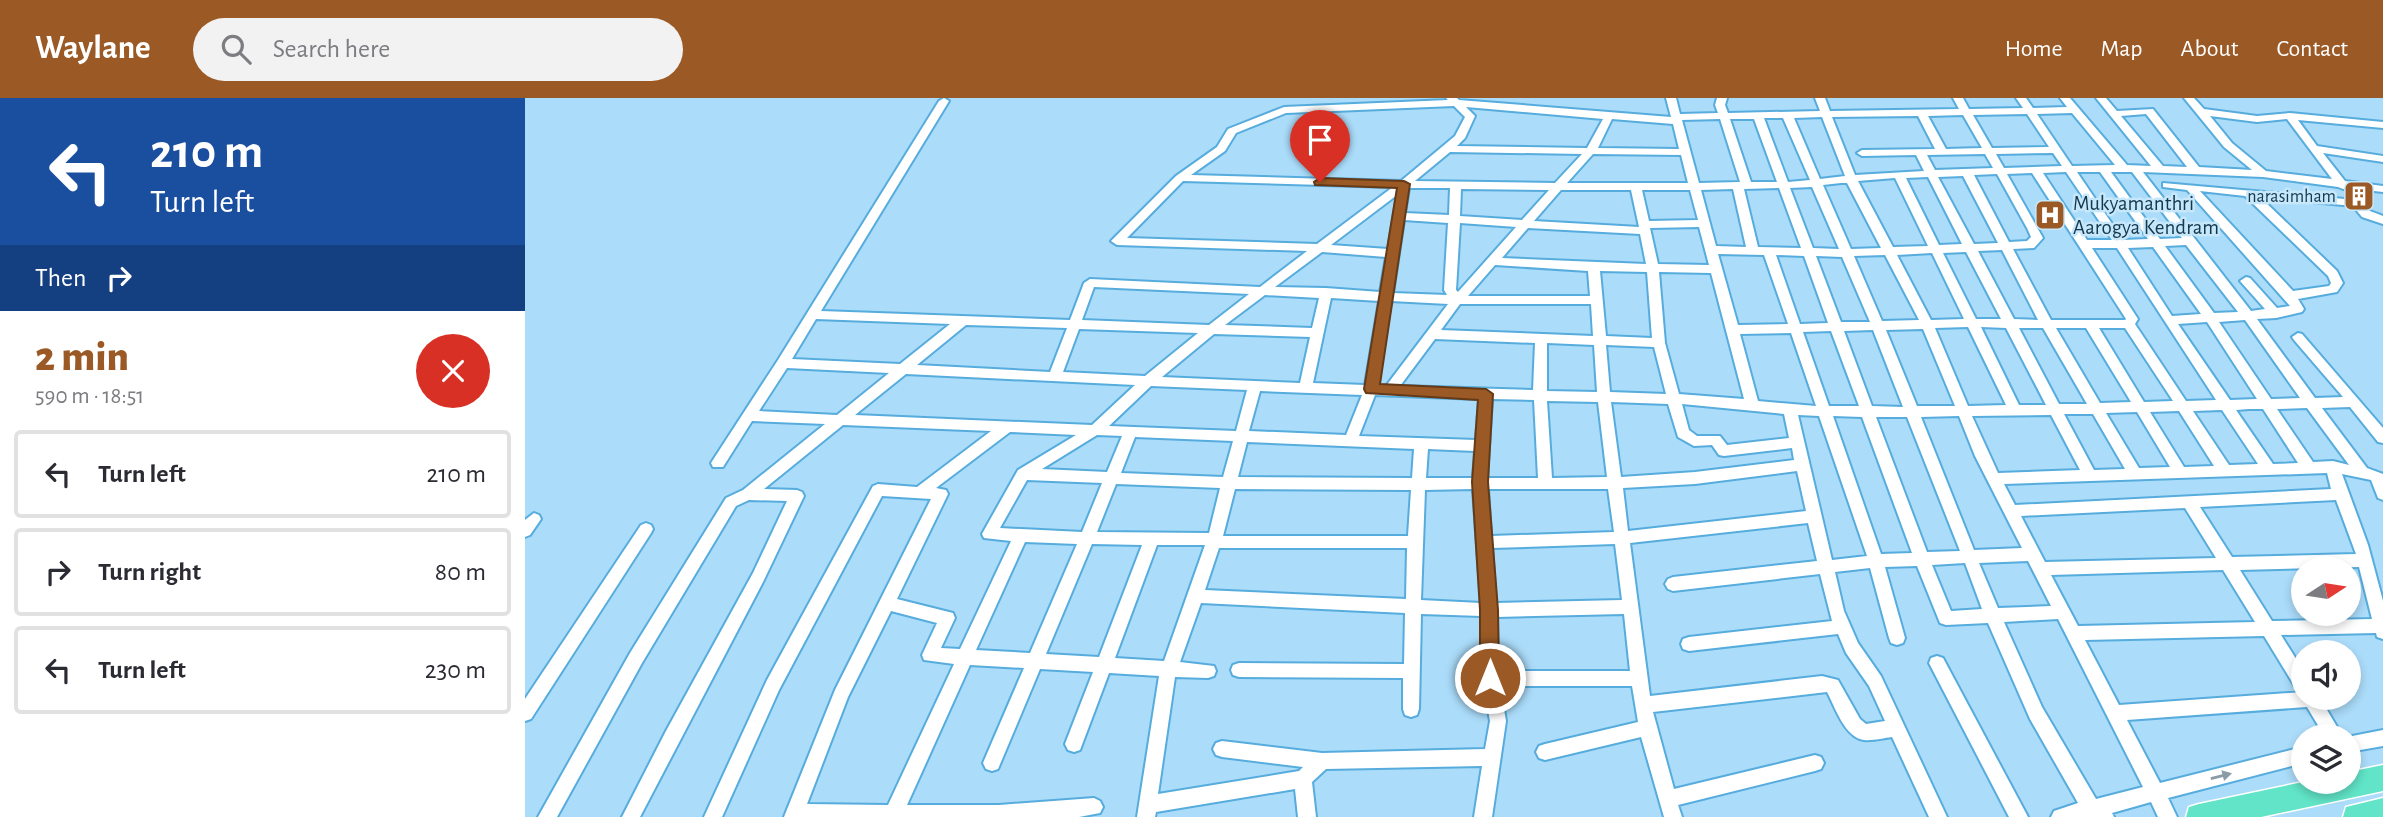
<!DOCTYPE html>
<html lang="en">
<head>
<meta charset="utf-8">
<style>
	:root { --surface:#fff; --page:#f2f2f3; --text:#2b2b33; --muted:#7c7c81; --line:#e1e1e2; --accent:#9b5a25 }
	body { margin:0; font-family:"Alegreya Sans",sans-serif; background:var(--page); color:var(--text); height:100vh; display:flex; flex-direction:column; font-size:26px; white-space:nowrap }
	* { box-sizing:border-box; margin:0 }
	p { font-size:23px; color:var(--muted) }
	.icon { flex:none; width:38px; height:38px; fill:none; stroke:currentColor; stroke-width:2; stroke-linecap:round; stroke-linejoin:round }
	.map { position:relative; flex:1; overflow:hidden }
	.sheet { display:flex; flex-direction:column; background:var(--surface); width:525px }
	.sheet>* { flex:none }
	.banner { background:#1a4fa0; color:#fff; overflow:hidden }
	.needle { width:46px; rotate:78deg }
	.fabs { position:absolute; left:1766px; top:458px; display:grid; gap:14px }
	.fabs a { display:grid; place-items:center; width:70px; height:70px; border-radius:50%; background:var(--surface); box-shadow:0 4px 10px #0003; font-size:35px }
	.pin { position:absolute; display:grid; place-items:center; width:60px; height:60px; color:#fff; margin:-72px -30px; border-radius:50% 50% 50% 0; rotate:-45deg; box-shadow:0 0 7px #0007 }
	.pin .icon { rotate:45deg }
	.me { position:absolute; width:77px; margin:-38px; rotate:0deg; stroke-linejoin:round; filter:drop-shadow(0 0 5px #0008) }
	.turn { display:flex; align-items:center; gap:24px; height:147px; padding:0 35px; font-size:32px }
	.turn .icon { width:91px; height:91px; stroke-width:2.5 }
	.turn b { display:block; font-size:49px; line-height:60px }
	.then { display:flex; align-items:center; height:66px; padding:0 35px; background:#0003; gap:14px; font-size:26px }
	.round { display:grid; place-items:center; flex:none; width:74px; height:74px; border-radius:37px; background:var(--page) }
	.overview { display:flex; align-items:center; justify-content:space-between; height:119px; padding:0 35px }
	h1 { font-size:42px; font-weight:800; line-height:52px; color:var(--accent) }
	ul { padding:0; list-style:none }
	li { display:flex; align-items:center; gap:21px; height:88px; margin:0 14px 10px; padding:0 21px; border:4px solid var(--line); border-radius:7px }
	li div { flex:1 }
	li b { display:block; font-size:26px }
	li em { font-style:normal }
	header { display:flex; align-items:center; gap:42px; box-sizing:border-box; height:98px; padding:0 35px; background:var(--accent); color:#fff }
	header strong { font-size:33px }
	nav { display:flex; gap:38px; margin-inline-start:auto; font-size:24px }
	.search { width:490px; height:63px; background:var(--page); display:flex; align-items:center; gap:18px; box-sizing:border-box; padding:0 24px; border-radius:38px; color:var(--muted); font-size:26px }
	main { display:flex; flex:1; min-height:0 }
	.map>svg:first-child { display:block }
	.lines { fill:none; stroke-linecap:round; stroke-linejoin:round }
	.minor-casing { stroke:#56acdd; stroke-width:4 }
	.highway-casing { stroke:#fff; stroke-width:3 }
	.minor { fill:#fff; fill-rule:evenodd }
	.highway { fill:#61e4c7; fill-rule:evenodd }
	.oneway { fill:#8a9ca6 }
	.route { fill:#9b5a25; stroke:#653a18; stroke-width:2 }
	.labels { text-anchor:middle; stroke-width:5; stroke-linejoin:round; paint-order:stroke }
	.far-poi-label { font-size:18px; fill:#14394d; stroke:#c7e7fb; text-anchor:end }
	.poi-label { font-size:21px; fill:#14394d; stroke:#c7e7fb; text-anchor:start }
</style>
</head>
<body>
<header>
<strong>Waylane</strong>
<div class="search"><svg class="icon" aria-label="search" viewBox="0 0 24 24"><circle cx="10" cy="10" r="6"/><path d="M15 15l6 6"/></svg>Search here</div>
<nav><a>Home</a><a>Map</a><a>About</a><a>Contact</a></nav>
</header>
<main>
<section class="sheet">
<div class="banner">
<div class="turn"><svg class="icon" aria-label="left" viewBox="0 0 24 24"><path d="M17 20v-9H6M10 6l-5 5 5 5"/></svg><div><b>210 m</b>Turn left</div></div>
<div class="then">Then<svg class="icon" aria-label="right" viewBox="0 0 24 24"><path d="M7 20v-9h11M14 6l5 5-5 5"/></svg></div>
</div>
<div class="overview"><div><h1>2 min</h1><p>590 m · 18:51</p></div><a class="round" style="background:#d93025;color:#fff"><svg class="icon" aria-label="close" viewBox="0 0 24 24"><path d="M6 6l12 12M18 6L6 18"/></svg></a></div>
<ul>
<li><svg class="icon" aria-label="left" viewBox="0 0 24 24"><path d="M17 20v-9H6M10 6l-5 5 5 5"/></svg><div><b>Turn left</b></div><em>210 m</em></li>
<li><svg class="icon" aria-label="right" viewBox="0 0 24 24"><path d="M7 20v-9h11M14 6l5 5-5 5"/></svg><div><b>Turn right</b></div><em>80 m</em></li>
<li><svg class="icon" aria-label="left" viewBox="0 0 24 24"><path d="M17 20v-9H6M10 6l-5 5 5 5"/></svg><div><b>Turn left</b></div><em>230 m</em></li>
</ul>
</section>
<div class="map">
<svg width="1858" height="719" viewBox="0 0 1858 719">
	<rect width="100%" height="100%" fill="#abdcfa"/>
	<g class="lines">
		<g class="minor-casing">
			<g id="minor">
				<path d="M419,0L424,3L296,213L545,222L559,185L565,181L735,189L782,153L592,147L586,143L651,78L692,49L703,31L759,9L923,2L921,0H932L934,2L1146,19L1141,0H1151L1155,16L1193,15L1190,7L1192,0H1202L1200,7L1203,15L1295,13L1290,0H1300L1305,13L1434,11L1428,0H1438L1444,11L1498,10L1491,0H1501L1508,10L1542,9L1535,0H1545L1602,67L1626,68L1571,0H1581L1592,13L1628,11L1674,69L1727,72L1699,49L1659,0H1669L1679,11L1732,18L1765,15L1858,24V30L1773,22L1792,48L1858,58V64L1798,55L1820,83L1858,88V94L1822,90L1818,91L1813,89L1738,79L1618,74L1726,213L1740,211L1715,183L1721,179L1725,180L1752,210L1765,208L1662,92L1638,89V85L1831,102L1835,103L1845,113L1858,118V126L1837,119L1828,108L1735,99L1812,173L1818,185L1812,194L1773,201L1779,211L1777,214L1751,220L1732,221L1790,300L1818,299L1769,242L1767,239L1773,235L1777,236L1858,330V345L1853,344L1825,309L1797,310L1842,370L1858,376V402L1853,400L1846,382L1817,376L1843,447L1858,503V541L1852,539L1851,535L1756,537L1778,572V600H1795L1818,639H1800L1782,609L1602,622L1635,685L1778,649V665L1643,700L1652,719H1633L1626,704L1587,715L1589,719H1526L1529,713L1553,705L1505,621L1463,525L1421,527L1415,525L1392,468L1360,469L1380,540L1378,545L1372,547L1366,545L1364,540L1345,470L1310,474L1319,513L1333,545L1356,578L1422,719H1404L1367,639C1359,640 1347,643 1339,642C1320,640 1310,609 1302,594L1128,614L1149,691L1290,657L1296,659L1299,665L1296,671L1290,673L1153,707L1157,719H1139L1116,639L1020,662L1014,660L1011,654L1014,648L1020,646L1113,624L1107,588H975L981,623L967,719H949L957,668L801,671L787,684L791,719H773L770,691L631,714L630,719H612L634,578L584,575L555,652L549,654L543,652L540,646L568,574L515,571L473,671L467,673L461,671L458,665L499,570L445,567L382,707H474L569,700L575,703L578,709L575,715L554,719H259L310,592L406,401L357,398L254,592L197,719H179L242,582L348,388L353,386L392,389L466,333L318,327L239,391L272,392L277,394L279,398L238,484L115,719H97L141,633L228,475L262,403L224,402L211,408L117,565L32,719H13L105,555L201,400L218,392L300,326L227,323L198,369H188L186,365L253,262L414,3ZM929,8L940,19L930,38L876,83L666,77L700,53L711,35L761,15ZM941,9L1078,21L1062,50L932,48L940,40L950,18ZM1547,15L1590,67L1547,68L1512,16ZM1502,16L1524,49L1467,50L1448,17ZM1621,16L1662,69L1638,68L1596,18ZM1438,17L1457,50L1421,51L1403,18ZM1393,18L1410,51L1337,52L1332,55L1337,58L1391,57L1399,73L1330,77L1307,19ZM1685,18L1732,24L1762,21L1807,81L1741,73L1707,45ZM1297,19L1320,78L1295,81L1269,20ZM1239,20H1258L1285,82L1263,84ZM1087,21L1148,26L1154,51L1073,50ZM1195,21L1215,84L1174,85L1157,22ZM1205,21H1229L1252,84H1226ZM925,54L1057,56L1030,85L890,83ZM1528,55L1537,68L1479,70L1471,56ZM1068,56L1156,57L1163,85H1042ZM1460,56L1468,70L1410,72L1402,57ZM1541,74L1587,142H1562L1518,75ZM1552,74H1575L1623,141L1598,142ZM1586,74H1607L1657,140L1635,141ZM1507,75L1601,221L1600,222H1526L1488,151L1509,150L1518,140L1482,76ZM1472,76L1502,130L1506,139L1502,143L1484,144L1449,77ZM1438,78L1473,145L1449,146L1413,79ZM1403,79L1437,146L1414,147L1381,80ZM1370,80L1403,148L1368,149L1333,83ZM658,83L868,89L792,146L602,140ZM1316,85H1322L1356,150L1326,151L1298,87ZM1287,89L1314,151L1288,150L1265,90ZM884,90H925L924,117L880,115ZM1254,90L1276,150L1233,149L1219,91ZM936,91L1024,92L997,122L935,118ZM1208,91L1221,149L1191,148L1176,92ZM1036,92H1106L1114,129L1009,123ZM1117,92H1165L1173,122L1124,123ZM1675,93L1720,98L1803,178L1806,185L1804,188L1768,193ZM872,97L863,151L806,147ZM879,122L923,125L919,192L922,197L868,195ZM935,125L991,129L933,194L931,192ZM1174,129L1184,167L1133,166L1125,130ZM1003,130L1115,136L1121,166L977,160ZM1661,147L1713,214L1689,215L1640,148ZM1628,149L1676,216L1647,218L1603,150ZM1567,150H1592L1691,302L1661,303L1610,226L1613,221ZM1477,152L1513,222L1489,221L1453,153ZM797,154L861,159L855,194L801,190L750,189ZM1441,154L1476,221H1451L1418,155ZM1407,155L1439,221L1406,222L1372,157ZM1193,156L1239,157L1263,226L1213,227ZM1251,157L1279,158L1303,225L1275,226ZM1360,157L1394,222L1357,223L1329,158ZM1291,158L1317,159L1345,224H1316ZM970,167L1063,173L1065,198H943ZM1075,173L1122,174L1127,240L1081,238ZM1134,174L1186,175L1219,301L1154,296L1140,245ZM569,189L724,196L684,227L557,222ZM740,197L794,200L787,230L700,227ZM806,200L854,203L840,287L788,285ZM866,203L923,206L861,288L853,287ZM935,206H1066L1068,238L916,232ZM291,221L425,226L375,266L267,261ZM1720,222L1775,300L1746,301L1694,224ZM1682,224L1732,301L1705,302L1653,226ZM441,227L542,230L525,274L392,267ZM1443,229L1481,307L1443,308L1410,230ZM1456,229L1481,230L1521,307H1494ZM1494,230H1518L1562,306H1534ZM1531,230H1561L1606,304L1575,305ZM1574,230H1600L1648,303L1619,304ZM554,231L673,235L620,278L538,274ZM1398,231L1430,308H1392L1361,232ZM1348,232L1378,309L1347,308L1319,233ZM1306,233L1334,308H1304L1278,234ZM1266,235L1291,308L1233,303L1215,236ZM689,236L785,239L775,285L637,279ZM910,241L1010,245L1008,292L875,288ZM1022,245L1069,247L1072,294L1022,293ZM1081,247L1129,249L1141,296L1085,294ZM262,270L364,275L312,317L234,313ZM381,276L610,287L567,327L330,317ZM626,288L722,292L711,333L584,328ZM735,293L837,297L821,337L724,333ZM850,297L954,301L951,342L834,338ZM967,301L1009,302L1013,380H962ZM1022,303L1073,304L1082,379L1027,380ZM1086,304L1143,306L1153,339L1169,348L1187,347L1194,357L1199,358L1267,350L1269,362L1170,374L1096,379ZM1157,306L1259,316L1264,340L1202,347L1195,338H1172L1164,332ZM1782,310L1824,367L1808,363L1788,364L1752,311ZM1724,311H1738L1773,365L1748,366L1711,312ZM1697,312L1733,366L1704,367L1668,313ZM1654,313L1689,368L1659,369L1625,314ZM1612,314L1645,369L1614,370L1581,315ZM1539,316H1568L1600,371L1569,372ZM1273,317L1294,318L1342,458L1307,462ZM1526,317L1555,372L1473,375L1447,318ZM1308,318L1337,319L1387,455L1356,456ZM1434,318L1450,358L1497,450L1449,452L1396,319ZM1351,319H1382L1435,453L1402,454ZM485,334L551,337L493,372L457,436L459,440L486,443L435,551L416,550L430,520L428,515L372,501L423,396L421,392L411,390ZM572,337L597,338L582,374L517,371ZM610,339L708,343L698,379L596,375ZM722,344L889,351L887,380L713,379ZM903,351L950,353L948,380H901ZM1272,373L1281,413L1103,433L1098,390L1170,386ZM1802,375L1806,391L1490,407L1479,386ZM502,382L577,385L557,434L475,430ZM591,386L695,390L684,435L572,434ZM710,391L886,392L883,438H698ZM948,391L956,505L896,502L900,392ZM963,391H1083L1089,434L966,438ZM1811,402L1831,456L1707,459L1675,409ZM1660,410L1691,460L1520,464L1496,418ZM1283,425L1292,463L1148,479L1143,481L1140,486L1143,491L1148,493L1295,476L1307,523L1164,539L1158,541L1156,546L1158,551L1164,553L1313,536L1321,555L1344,588L1360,623L1341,626L1335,621L1313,582L1297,578L1125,598L1105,445ZM500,444L552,446L505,555L451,552ZM567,446L617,447L574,559L521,556ZM1090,446L1097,502L971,505L967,450ZM632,447H680L639,563L590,560ZM694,450H882L881,501L680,492ZM1503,463L1526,508L1473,510L1454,465ZM1440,465L1457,511L1426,513L1407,467ZM1834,469L1847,521L1747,523L1715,472ZM1698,472L1730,524L1553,528L1526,477ZM676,505L880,515L879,566L714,565L708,567L706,572L708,577L714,579L878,580V611L880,617L886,619L892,617L894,611L896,516L956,518L957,581L965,623L960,651L797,655L697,643L691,645L688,651L691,657L697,659L778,669L774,673L633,696L650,579L683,580L689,578L691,573L689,568L655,564ZM366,513L412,525L397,557L399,562L429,566L363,707L282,706L323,599ZM1099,516L1105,573H973L972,519ZM1533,521L1618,689L1571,701L1517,609L1479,524ZM1739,538L1772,592L1777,594L1594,607L1560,542Z"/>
				<path d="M9,415L14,417L16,421L5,437L0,439V422Z"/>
				<path d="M121,425L126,427L128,431L126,435L6,621L0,623V601L116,427Z"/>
				<path d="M1412,558L1418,560L1503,719H1484L1404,565L1406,560Z"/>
				<path d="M1858,632V648L1824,654V639H1822Z"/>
			</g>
		</g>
		<g class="highway-casing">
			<g id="highway">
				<path d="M1858,667V693L1736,719H1661L1664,709L1674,706L1778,684H1824V674Z"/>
				<path d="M1858,700V719H1818L1821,709Z"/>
			</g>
		</g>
		<use href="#minor" class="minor"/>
		<use href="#highway" class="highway"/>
	</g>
	<defs><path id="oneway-solid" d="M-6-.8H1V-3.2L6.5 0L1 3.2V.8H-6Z" transform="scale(1.75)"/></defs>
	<use class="oneway" href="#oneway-solid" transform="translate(1696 678) rotate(-14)"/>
	<path class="route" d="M795,80L879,83L885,86L855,286L961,291L968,296L963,384L973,512L974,580L971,587L965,589L958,587L955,580V512L947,384L953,302L841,295L839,291L872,90L790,87L789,84Z"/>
	<defs>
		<g id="building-square" transform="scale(1.575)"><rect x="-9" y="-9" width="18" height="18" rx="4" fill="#9b5a25" stroke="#c7e7fb"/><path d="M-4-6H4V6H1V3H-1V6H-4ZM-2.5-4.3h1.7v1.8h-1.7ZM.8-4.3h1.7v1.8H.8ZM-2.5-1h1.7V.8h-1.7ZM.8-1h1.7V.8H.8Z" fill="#fff"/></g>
		<g id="hospital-square" transform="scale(1.575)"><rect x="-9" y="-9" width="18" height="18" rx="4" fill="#9b5a25" stroke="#c7e7fb"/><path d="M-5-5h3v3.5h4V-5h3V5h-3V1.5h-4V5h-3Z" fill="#fff"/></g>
	</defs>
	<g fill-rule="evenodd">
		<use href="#building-square" x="1834" y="98"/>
		<use href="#hospital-square" x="1525" y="117"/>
	</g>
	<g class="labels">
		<g class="far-poi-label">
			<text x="1811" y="104">narasimham</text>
		</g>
		<g class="poi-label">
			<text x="1548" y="112">Mukyamanthri<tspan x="1548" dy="24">Aarogya Kendram</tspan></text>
		</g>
	</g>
</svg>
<div class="fabs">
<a><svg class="needle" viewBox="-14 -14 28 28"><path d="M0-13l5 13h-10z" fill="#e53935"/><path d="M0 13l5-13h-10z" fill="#7c7c81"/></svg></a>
<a><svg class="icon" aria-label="sound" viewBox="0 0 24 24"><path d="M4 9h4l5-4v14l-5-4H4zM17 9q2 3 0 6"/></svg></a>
<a><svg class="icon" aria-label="layers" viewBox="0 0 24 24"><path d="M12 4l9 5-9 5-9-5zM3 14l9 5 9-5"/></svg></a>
</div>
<div class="pin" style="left:795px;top:84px;background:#d93025"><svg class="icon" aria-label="arrive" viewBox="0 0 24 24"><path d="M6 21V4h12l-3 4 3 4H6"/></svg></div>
<svg class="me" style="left:965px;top:580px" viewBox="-20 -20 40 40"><circle r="17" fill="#9b5a25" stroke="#fff" stroke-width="3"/><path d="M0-11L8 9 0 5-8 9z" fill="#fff"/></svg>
</div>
</main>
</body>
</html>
